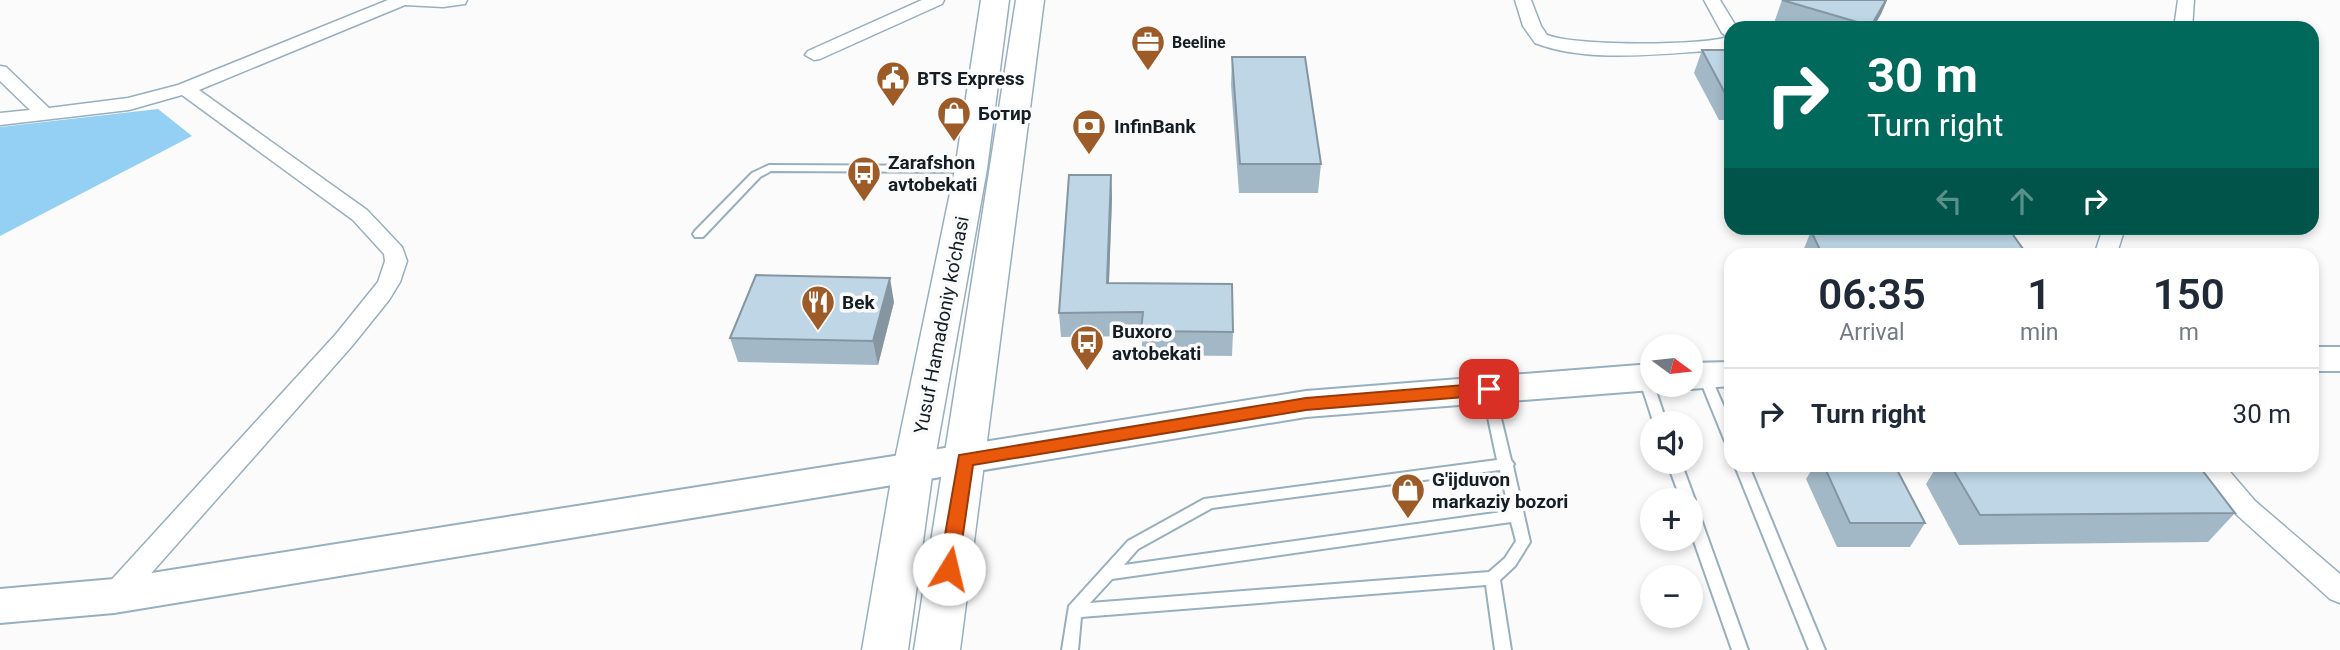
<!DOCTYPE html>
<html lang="en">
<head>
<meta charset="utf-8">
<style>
	:root { --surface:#fff; --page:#f2f2f3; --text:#1f2937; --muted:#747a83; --line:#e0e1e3 }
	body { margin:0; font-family:Roboto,sans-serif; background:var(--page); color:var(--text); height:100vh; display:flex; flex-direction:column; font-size:26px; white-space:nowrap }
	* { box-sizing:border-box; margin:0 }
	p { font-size:23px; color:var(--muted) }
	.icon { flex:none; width:38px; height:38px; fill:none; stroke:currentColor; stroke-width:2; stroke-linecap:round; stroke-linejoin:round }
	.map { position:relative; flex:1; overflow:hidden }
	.panel { position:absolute; left:1724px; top:248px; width:595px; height:224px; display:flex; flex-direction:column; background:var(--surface); border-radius:21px; box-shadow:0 4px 10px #0003 }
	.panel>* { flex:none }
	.top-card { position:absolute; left:1724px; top:21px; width:595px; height:214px; border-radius:21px; box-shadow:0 4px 10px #0003; background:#00695c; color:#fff; overflow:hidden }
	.needle { width:46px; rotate:105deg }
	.fabs { position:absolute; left:1640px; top:334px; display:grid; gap:14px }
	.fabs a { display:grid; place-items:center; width:63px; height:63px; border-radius:50%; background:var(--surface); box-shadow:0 4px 10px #0003; font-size:35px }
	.pin { position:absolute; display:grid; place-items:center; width:60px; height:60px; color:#fff; margin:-30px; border-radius:14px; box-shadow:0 4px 10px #0006 }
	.me { position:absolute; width:77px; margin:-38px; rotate:9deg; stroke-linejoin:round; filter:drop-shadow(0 0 5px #0008) }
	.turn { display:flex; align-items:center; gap:24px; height:147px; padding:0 28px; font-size:32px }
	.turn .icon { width:91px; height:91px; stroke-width:2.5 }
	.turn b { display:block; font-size:49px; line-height:60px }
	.lanes { display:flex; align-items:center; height:66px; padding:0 28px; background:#0003; justify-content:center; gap:35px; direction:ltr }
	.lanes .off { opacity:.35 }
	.eta { display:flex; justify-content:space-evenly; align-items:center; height:119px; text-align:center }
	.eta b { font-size:42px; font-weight:600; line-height:49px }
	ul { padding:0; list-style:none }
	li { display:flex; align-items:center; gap:21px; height:91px; padding:0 28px; border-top:2px solid var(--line) }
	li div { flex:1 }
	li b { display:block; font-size:26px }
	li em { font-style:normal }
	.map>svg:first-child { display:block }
	.green { fill:#94d0f4 }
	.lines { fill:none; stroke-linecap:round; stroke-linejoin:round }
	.lane-casing { stroke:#97afbe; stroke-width:4 }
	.street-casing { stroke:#97afbe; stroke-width:3 }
	.secondary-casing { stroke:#97afbe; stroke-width:4 }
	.primary-casing { stroke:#97afbe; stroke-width:3 }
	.lane { fill:#fff; fill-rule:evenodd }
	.street { fill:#fff; fill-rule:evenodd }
	.secondary { fill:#fff; fill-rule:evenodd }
	.primary { fill:#fff; fill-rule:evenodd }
	.wall { fill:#a3b8c6 }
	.shaded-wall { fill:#8596a1 }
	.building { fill:#bed6e6; stroke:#8596a1; stroke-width:2 }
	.route { fill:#ea580c; stroke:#983908; stroke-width:2 }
	.labels { text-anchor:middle; stroke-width:7; stroke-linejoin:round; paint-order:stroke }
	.far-poi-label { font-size:16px; font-weight:bold; fill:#151e24; stroke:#fbfbfb; text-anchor:start }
	.poi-label { font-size:19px; font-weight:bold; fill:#151e24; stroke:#fbfbfb; text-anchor:start }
	.street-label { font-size:19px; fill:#151e24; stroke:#fbfbfb }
</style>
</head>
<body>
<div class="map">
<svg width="2340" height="650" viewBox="0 0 2340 650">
	<rect width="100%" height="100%" fill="#fbfbfb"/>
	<path class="green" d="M158,109L192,136L0,236V127Z"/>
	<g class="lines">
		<g class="lane-casing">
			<g id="lane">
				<path d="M769,165L971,166L976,169L971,172L771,171L760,177L703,237H695L693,234L695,231L752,173Z"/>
				<path d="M1704,370L1709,372L1710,375L1731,423V444L1726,443L1724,439L1698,375L1699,372Z"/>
				<path d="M1645,373L1650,375L1652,385H1654L1667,424H1654L1639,378L1640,375Z"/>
				<path d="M1488,384L1493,386L1494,389L1511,460L1514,464L1513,466L1530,542L1515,566L1500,580L1511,650H1495L1486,585L1081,617L1078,650H1062L1069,606L1128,541L1204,499L1497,460L1482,389L1483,386ZM1500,470L1509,511L1124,565L1138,549L1212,508ZM1511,522L1516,541L1505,558L1489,572L1090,603L1112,579Z"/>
				<path d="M1667,462H1681L1695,500L1693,503L1697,508L1748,650H1732L1690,530V500H1681Z"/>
				<path d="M1735,466H1749L1825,650H1809Z"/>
			</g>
		</g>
		<g class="street-casing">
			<g id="street">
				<path d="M388,0H467L465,4L443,7L405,5L199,90L367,210L402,247L407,261L400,282L389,300L352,346L124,604L114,608L104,604L100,596L104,588L336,334L378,282L385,261L384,254L353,220L182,95L129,110L0,125V113L30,110L0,81V66L6,67L49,108L128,98L178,85Z"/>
				<path d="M922,0H944L942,4L820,59L814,60L805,55L808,51Z"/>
				<path d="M1515,0H1531L1541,26L1547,35C1575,46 1699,46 1728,37L1722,33L1704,0H1720L1737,28H1731V48L1723,50C1666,53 1588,64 1535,43L1523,26Z"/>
				<path d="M2178,0H2194L2192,28H2174Z"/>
				<path d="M2103,228H2125L2116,256H2094Z"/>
				<path d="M2198,466H2225L2255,501L2340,574V603L2330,599L2237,515Z"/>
			</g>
		</g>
		<g class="secondary-casing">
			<g id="secondary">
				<rect x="2312" y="347" width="28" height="24"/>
				<path d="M1731,362V386L1690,389L1678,385H1690V363Z"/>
				<path d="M1652,364V385H1665L1652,390L1306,417L114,613L0,623V589L114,579L1306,391Z"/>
			</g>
		</g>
		<g class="primary-casing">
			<g id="primary">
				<path d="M981,0H1009L987,169L933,469L908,650H862L893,469L955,169Z"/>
				<path d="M1016,0H1044L960,650H914Z"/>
			</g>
		</g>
		<use href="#lane" class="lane"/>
		<use href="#street" class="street"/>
		<use href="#secondary" class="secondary"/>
		<use href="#primary" class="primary"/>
	</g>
	<g class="wall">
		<path d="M1782,0H1887L1881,14L1873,28H1791L1774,23Z"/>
		<path d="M1702,50H1731V120H1719L1694,73Z"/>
		<path d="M1232,57L1321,164L1318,193H1239L1231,85Z"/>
		<path d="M1111,175L1112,198L1109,283L1233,332L1232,356L1142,355V336L1061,337L1059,313Z"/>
		<path d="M1811,231L2028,256H1801Z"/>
		<path d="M894,302L878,365L738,362L730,338Z"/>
		<path d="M1814,466H1895L1925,523L1910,547H1837L1806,479Z"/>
		<path d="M1937,466H2199L2235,513L2208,542L1959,545L1926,484Z"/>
	</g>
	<g class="shaded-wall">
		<path d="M1886,0H1887L1881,14L1873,28H1870Z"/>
		<path d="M1111,175L1112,198L1108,307L1107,283Z"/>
		<path d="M890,278L894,302L878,365L873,341Z"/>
	</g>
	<g class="building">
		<path d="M1782,0H1886L1871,26Z"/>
		<path d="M1702,50H1731V97H1727Z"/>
		<path d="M1232,57H1305L1321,164H1240Z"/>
		<path d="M1069,175H1111L1107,283L1232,284L1233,332L1141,331L1143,312L1059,313Z"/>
		<path d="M1811,231L2011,232L2028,256H1823Z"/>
		<path d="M756,275L890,278L873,341L730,338Z"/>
		<path d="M1824,466H1895L1925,523H1850Z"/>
		<path d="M1951,466H2199L2235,513L1980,515Z"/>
	</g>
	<path class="route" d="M1489,383L1497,389L1489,395L1306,410L973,465L958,569L956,575L949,577L942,575L939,569L959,455L1306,398Z"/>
	<defs>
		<g id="office-pin" transform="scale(1.75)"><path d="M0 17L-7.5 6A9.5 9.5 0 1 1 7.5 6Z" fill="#9d5c27" stroke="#fbfbfb"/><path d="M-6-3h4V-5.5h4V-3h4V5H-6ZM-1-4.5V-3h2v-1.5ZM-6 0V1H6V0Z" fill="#fff"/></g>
		<g id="civic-pin" transform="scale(1.75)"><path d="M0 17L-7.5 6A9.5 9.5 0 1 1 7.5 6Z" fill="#9d5c27" stroke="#fbfbfb"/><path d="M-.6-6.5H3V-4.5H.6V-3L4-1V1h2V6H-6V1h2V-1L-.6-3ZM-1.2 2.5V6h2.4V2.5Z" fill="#fff"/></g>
		<g id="shop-pin" transform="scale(1.75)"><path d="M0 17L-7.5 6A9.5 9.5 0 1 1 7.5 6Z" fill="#9d5c27" stroke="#fbfbfb"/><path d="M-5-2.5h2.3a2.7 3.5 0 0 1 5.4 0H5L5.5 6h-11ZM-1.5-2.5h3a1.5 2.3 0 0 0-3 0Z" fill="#fff"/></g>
		<g id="bank-pin" transform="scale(1.75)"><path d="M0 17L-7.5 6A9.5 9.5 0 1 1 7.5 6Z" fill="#9d5c27" stroke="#fbfbfb"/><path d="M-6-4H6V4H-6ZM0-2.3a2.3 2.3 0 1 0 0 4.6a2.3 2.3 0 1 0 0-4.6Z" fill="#fff"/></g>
		<g id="bus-pin" transform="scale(1.75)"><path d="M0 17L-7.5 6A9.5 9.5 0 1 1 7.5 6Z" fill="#9d5c27" stroke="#fbfbfb"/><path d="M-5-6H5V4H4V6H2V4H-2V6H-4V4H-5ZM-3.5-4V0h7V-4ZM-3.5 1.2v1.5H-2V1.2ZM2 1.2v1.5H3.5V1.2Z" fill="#fff"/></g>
		<g id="restaurant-pin" transform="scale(1.75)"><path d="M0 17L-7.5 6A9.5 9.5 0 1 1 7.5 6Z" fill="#9d5c27" stroke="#fbfbfb"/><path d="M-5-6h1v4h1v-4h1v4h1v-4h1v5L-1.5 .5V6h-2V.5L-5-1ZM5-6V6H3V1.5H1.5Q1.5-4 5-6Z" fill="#fff"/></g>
	</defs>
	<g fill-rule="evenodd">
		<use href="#office-pin" x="1148" y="42"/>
		<use href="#civic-pin" x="893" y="78"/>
		<use href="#shop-pin" x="954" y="113"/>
		<use href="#bank-pin" x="1089" y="126"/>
		<use href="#bus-pin" x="864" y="173"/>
		<use href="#restaurant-pin" x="818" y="302"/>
		<use href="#bus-pin" x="1087" y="342"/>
		<use href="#shop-pin" x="1408" y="490"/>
	</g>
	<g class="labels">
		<g class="far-poi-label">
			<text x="1172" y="48">Beeline</text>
		</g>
		<g class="poi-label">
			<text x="917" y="85">BTS Express</text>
			<text x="978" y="120">Ботир</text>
			<text x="1114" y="133">InfinBank</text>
			<text x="888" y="169">Zarafshon<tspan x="888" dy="22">avtobekati</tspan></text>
			<text x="842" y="309">Bek</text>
			<text x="1112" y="338">Buxoro<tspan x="1112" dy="22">avtobekati</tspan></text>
			<text x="1432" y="486">G'ijduvon<tspan x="1432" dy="22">markaziy bozori</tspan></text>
		</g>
		<g class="street-label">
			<text transform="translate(941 325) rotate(-79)" y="7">Yusuf Hamadoniy ko'chasi</text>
		</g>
	</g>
</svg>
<div class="fabs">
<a><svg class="needle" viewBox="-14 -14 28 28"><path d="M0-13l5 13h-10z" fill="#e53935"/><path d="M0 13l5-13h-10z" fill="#747a83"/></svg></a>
<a><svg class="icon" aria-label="sound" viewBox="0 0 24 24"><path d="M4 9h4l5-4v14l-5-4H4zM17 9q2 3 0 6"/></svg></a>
<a>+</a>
<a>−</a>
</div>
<div class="pin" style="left:1489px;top:389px;background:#d93025"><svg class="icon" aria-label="arrive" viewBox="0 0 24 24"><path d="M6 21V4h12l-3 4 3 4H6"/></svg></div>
<svg class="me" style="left:949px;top:569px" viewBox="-20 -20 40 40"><circle r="19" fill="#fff"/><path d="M0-13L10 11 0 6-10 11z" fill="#ea580c"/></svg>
<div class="top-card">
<div class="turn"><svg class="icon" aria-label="right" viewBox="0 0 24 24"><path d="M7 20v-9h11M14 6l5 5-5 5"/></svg><div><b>30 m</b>Turn right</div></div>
<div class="lanes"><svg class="icon off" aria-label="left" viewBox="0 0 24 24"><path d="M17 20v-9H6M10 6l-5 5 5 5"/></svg><svg class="icon off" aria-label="ahead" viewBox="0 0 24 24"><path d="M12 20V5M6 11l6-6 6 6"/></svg><svg class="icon" aria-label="right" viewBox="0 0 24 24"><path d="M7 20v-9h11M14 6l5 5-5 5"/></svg></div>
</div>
<section class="panel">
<div class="eta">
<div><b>06:35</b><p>Arrival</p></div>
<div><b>1</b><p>min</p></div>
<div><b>150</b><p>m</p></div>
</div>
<ul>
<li><svg class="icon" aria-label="right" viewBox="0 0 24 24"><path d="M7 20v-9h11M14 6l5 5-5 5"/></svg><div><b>Turn right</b></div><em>30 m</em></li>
</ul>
</section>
</div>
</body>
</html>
